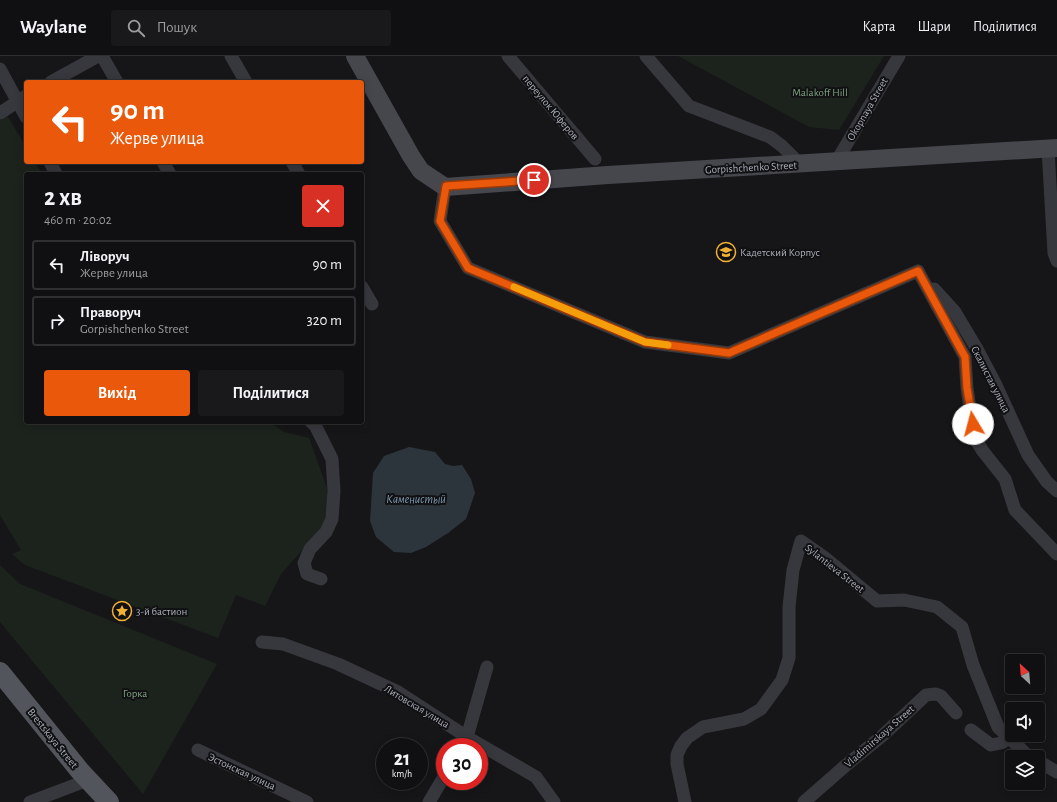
<!DOCTYPE html>
<html lang="uk">
<head>
<meta charset="utf-8">
<style>
	:root { --surface:#101012; --page:#19191b; --text:#f1f3f6; --muted:#9c9d9f; --line:#303032; --accent:#ea580c }
	body { margin:0; font-family:"Alegreya Sans",sans-serif; background:var(--page); color:var(--text); height:100vh; display:flex; flex-direction:column; font-size:15px; white-space:nowrap }
	* { box-sizing:border-box; margin:0 }
	p { font-size:13px; color:var(--muted) }
	.icon { flex:none; width:22px; height:22px; fill:none; stroke:currentColor; stroke-width:2; stroke-linecap:round; stroke-linejoin:round }
	.map { position:relative; flex:1; overflow:hidden }
	.details { position:absolute; left:24px; top:116px; width:340px; height:252px; display:flex; flex-direction:column; background:var(--surface); border-radius:4px; box-shadow:0 2px 10px #0003,0 0 0 1px var(--line) }
	.details>* { flex:none }
	.guide { position:absolute; left:24px; top:24px; width:340px; height:84px; border-radius:4px; box-shadow:0 2px 10px #0003,0 0 0 1px var(--line); background:#ea580c; color:#fff; overflow:hidden }
	.needle { width:26px; rotate:334deg }
	.buttons { position:absolute; left:1005px; top:598px; display:grid; gap:8px }
	.buttons a { display:grid; place-items:center; width:40px; height:40px; border-radius:4px; background:var(--surface); box-shadow:0 2px 10px #0003,0 0 0 1px var(--line); font-size:20px }
	.speed { position:absolute; left:376px; top:682px; display:flex; gap:8px; font-size:20px; font-weight:700; text-align:center }
	.speed>* { display:grid; place-content:center; width:52px; height:52px; border-radius:50%; background:var(--surface); box-shadow:0 2px 10px #0003,0 0 0 1px var(--line); line-height:1 }
	.speed small { font-size:10px; font-weight:400 }
	.speed .limit { border:6px solid #d22; background:#fff; color:#111 }
	.pin { position:absolute; display:grid; place-items:center; width:34px; height:34px; color:#fff; margin:-17px; border:2px solid #fff; border-radius:50%; box-shadow:0 1px 4px #0007 }
	.me { position:absolute; width:44px; margin:-22px; rotate:352deg; stroke-linejoin:round; filter:drop-shadow(0 0 3px #0008) }
	.turn { display:flex; align-items:center; gap:14px; height:84px; padding:0 20px; font-size:18px }
	.turn .icon { width:52px; height:52px; stroke-width:2.5 }
	.turn b { display:block; font-size:28px; line-height:34px }
	.round { display:grid; place-items:center; flex:none; width:42px; height:42px; border-radius:4px; background:var(--page) }
	.summary { display:flex; align-items:center; justify-content:space-between; height:68px; padding:0 20px }
	h1 { font-size:24px; font-weight:700; line-height:30px }
	.button { display:flex; gap:8px; margin-top:auto; padding:8px 20px }
	.button a { flex:1; height:46px; border-radius:4px; background:var(--accent); color:#fff; font-size:16px; font-weight:700; line-height:46px; text-align:center }
	.button a+a { background:var(--page); color:var(--text) }
	ul { padding:0; list-style:none }
	li { display:flex; align-items:center; gap:12px; height:50px; margin:0 8px 6px; padding:0 12px; border:2px solid var(--line); border-radius:4px }
	li div { flex:1 }
	li b { display:block; font-size:15px }
	li em { font-style:normal }
	header { display:flex; align-items:center; gap:24px; box-sizing:border-box; height:56px; padding:0 20px; background:var(--surface); border-bottom:1px solid var(--line) }
	header strong { font-size:19px }
	nav { display:flex; gap:22px; margin-inline-start:auto; font-size:14px }
	.search { width:280px; height:36px; background:var(--page); display:flex; align-items:center; gap:10px; box-sizing:border-box; padding:0 14px; border-radius:4px; color:var(--muted); font-size:15px }
	.map>svg:first-child { display:block }
	.green { fill:#1c231d }
	.water { fill:#2c353c }
	.lines { fill:none; stroke-linecap:round; stroke-linejoin:round }
	.minor { stroke:#37383d; stroke-width:13 }
	.secondary { stroke:#45474d; stroke-width:18 }
	.primary { stroke:#53555c; stroke-width:20 }
	.route-casing { stroke:#983908; stroke-width:10 }
	.route { stroke:#ea580c; stroke-width:7 }
	.slow { stroke:#f59e0b; stroke-width:7 }
	.labels { text-anchor:middle; stroke-width:4; stroke-linejoin:round; paint-order:stroke }
	.park-label { font-size:11px; fill:#7fa381; stroke:#111113 }
	.street-label { font-size:11px; fill:#a8adb8; stroke:#111113 }
	.poi-label { font-size:11px; fill:#a8adb8; stroke:#111113; text-anchor:start }
	.water-label { font-size:12px; font-style:italic; fill:#7f9bb3; stroke:#111113 }
</style>
</head>
<body>
<header>
<strong>Waylane</strong>
<div class="search"><svg class="icon" aria-label="search" viewBox="0 0 24 24"><circle cx="10" cy="10" r="6"/><path d="M15 15l6 6"/></svg>Пошук</div>
<nav><a>Карта</a><a>Шари</a><a>Поділитися</a></nav>
</header>
<div class="map">
<svg width="1057" height="746" viewBox="0 0 1057 746">
	<rect width="100%" height="100%" fill="#161618"/>
	<g class="green">
		<path d="M678,0H884L839,74L809,71Z"/>
		<path d="M7,59L26,91V106H35L42,118H26V366H270L284,376L309,382L327,432L328,465L281,518L265,550L236,539L218,582L25,509L12,498L21,494L0,459V64Z"/>
		<path d="M0,509L20,528L217,608L143,738L0,566Z"/>
	</g>
	<path class="water" d="M409,391L435,396L445,408L453,410L462,409L471,423L475,437L466,463L448,477L426,491L411,497L394,496L376,481L370,465L373,417L384,400Z"/>
	<g class="lines">
		<g class="minor">
			<path d="M102,0L117,26"/>
			<path d="M231,0L246,26"/>
			<path d="M508,0L595,103"/>
			<path d="M646,0L689,50L770,81L782,90L800,108"/>
			<path d="M0,13L26,61"/>
			<path d="M51,26L98,0"/>
			<path d="M0,57L26,40"/>
			<path d="M1048,93L1054,197L1057,205"/>
			<path d="M50,106L56,118"/>
			<path d="M163,106L170,118"/>
			<path d="M292,106L299,118"/>
			<path d="M836,106L899,0"/>
			<path d="M445,131L440,165L468,212L645,286L729,297L918,215"/>
			<path d="M918,215L965,301L967,332L974,380L982,394L1005,423L1015,454L1057,498"/>
			<path d="M362,231L372,248"/>
			<path d="M934,233L955,256L977,293L995,327L1028,399L1047,426L1057,435"/>
			<path d="M311,366L315,369L332,403L334,435L332,463L326,476L310,493L304,507L307,518L321,523"/>
			<path d="M262,586L283,588L338,608L398,636L467,681L536,721L554,746"/>
			<path d="M971,674L991,689L1001,687L1010,682"/>
			<path d="M461,691L467,681L487,611"/>
			<path d="M198,694L307,746"/>
			<path d="M1038,705L1057,716"/>
			<path d="M30,746L88,724"/>
			<path d="M429,746L445,719"/>
			<path d="M685,746L677,708V699L681,690L687,682L703,671L744,663L761,653L782,624L789,602V551L793,514L801,485L824,501L877,545L904,544L937,551L962,571L973,609L998,671L1026,698L1032,701"/>
			<path d="M804,746L845,710L882,680L926,639L936,638L941,640L956,657"/>
		</g>
		<path class="secondary" d="M355,0L411,100L421,115L445,131L608,119L1057,92"/>
		<path class="primary" d="M0,616L80,715L109,746"/>
	</g>
	<g class="lines">
		<g class="route-casing">
			<path id="route" d="M534,124L446,130L440,165L468,212L645,286L729,297L918,215L965,301L967,332L973,368"/>
		</g>
		<use href="#route" class="route"/>
		<path class="slow" d="M514,231L645,286L668,289"/>
	</g>
	<defs>
		<g id="school-ring" transform="scale(1)"><circle r="9.5" fill="#111113" stroke="#f2b134" stroke-width="1.5"/><path d="M0-5L7-2L0 1L-7-2ZM-4 1L0 2.5L4 1V4Q0 6-4 4Z" fill="#f2b134"/></g>
		<g id="sight-ring" transform="scale(1)"><circle r="9.5" fill="#111113" stroke="#f2b134" stroke-width="1.5"/><path d="M0-6L1.8-2.2L6-1.7L2.9 1.2L3.7 5.4L0 3.3L-3.7 5.4L-2.9 1.2L-6-1.7L-1.8-2.2Z" fill="#f2b134"/></g>
	</defs>
	<g fill-rule="evenodd">
		<use href="#school-ring" x="726" y="196"/>
		<use href="#sight-ring" x="122" y="555"/>
	</g>
	<g class="labels">
		<g class="park-label">
			<text x="820" y="40">Malakoff Hill</text>
			<text x="135" y="641">Горка</text>
		</g>
		<g class="street-label">
			<text transform="translate(551 51) rotate(50)" y="4">переулок Юферов</text>
			<text transform="translate(867 53) rotate(-60)" y="4">Okopnaya Street</text>
			<text transform="translate(751 111) rotate(-3)" y="4">Gorpishchenko Street</text>
			<text transform="translate(991 323) rotate(63)" y="4">Скалистая улица</text>
			<text transform="translate(835 512) rotate(38)" y="4">Sylantieva Street</text>
			<text transform="translate(417 650) rotate(31)" y="4">Литовская улица</text>
			<text transform="translate(879 680) rotate(-41)" y="4">Vladimirskaya Street</text>
			<text transform="translate(53 682) rotate(51)" y="4">Brestskaya Street</text>
			<text transform="translate(242 715) rotate(25)" y="4">Эстонская улица</text>
		</g>
		<g class="poi-label">
			<text x="740" y="200">Кадетский Корпус</text>
			<text x="136" y="559">3-й бастион</text>
		</g>
		<g class="water-label">
			<text x="416" y="447">Каменистый</text>
		</g>
	</g>
</svg>
<div class="buttons">
<a><svg class="needle" viewBox="-14 -14 28 28"><path d="M0-13l5 13h-10z" fill="#e53935"/><path d="M0 13l5-13h-10z" fill="#9c9d9f"/></svg></a>
<a><svg class="icon" aria-label="sound" viewBox="0 0 24 24"><path d="M4 9h4l5-4v14l-5-4H4zM17 9q2 3 0 6"/></svg></a>
<a><svg class="icon" aria-label="layers" viewBox="0 0 24 24"><path d="M12 4l9 5-9 5-9-5zM3 14l9 5 9-5"/></svg></a>
</div>
<div class="speed"><div>21<small>km/h</small></div><div class="limit">30</div></div>
<div class="pin" style="left:534px;top:124px;background:#d93025"><svg class="icon" aria-label="arrive" viewBox="0 0 24 24"><path d="M6 21V4h12l-3 4 3 4H6"/></svg></div>
<svg class="me" style="left:973px;top:368px" viewBox="-20 -20 40 40"><circle r="19" fill="#fff"/><path d="M0-13L10 11 0 6-10 11z" fill="#ea580c"/></svg>
<div class="guide">
<div class="turn"><svg class="icon" aria-label="left" viewBox="0 0 24 24"><path d="M17 20v-9H6M10 6l-5 5 5 5"/></svg><div><b>90 m</b>Жерве улица</div></div>
</div>
<section class="details">
<div class="summary"><div><h1>2 хв</h1><p>460 m · 20:02</p></div><a class="round" style="background:#d93025;color:#fff"><svg class="icon" aria-label="close" viewBox="0 0 24 24"><path d="M6 6l12 12M18 6L6 18"/></svg></a></div>
<ul>
<li><svg class="icon" aria-label="left" viewBox="0 0 24 24"><path d="M17 20v-9H6M10 6l-5 5 5 5"/></svg><div><b>Ліворуч</b><p>Жерве улица</p></div><em>90 m</em></li>
<li><svg class="icon" aria-label="right" viewBox="0 0 24 24"><path d="M7 20v-9h11M14 6l5 5-5 5"/></svg><div><b>Праворуч</b><p>Gorpishchenko Street</p></div><em>320 m</em></li>
</ul>
<div class="button"><a>Вихід</a><a>Поділитися</a></div>
</section>
</div>
</body>
</html>
